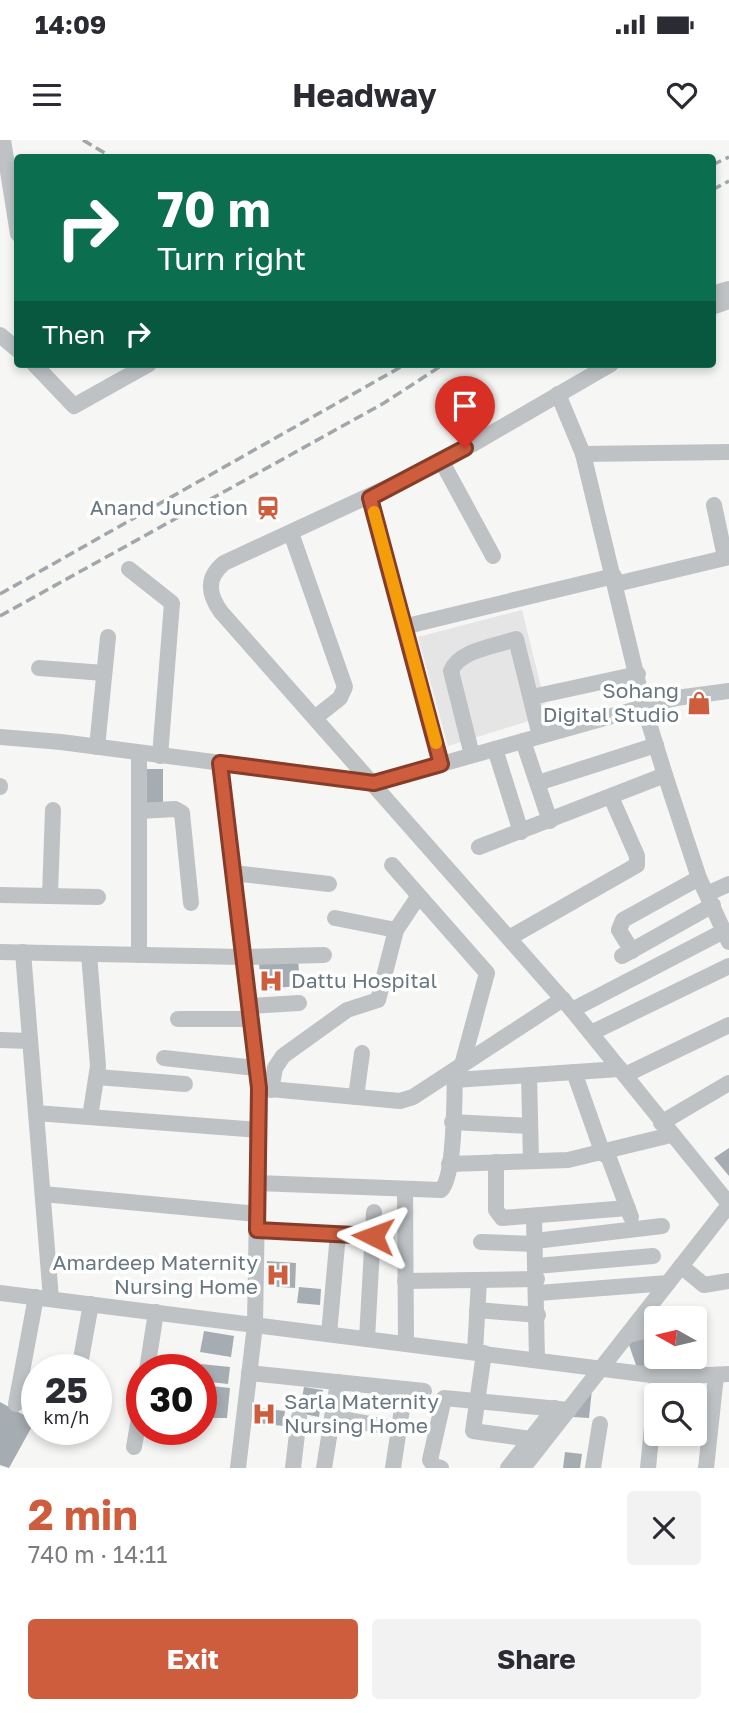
<!DOCTYPE html>
<html lang="en">
<head>
<meta charset="utf-8">
<style>
	:root { --surface:#fff; --page:#f2f2f3; --text:#2b2b33; --muted:#7c7c81; --accent:#cd5d3d }
	body { margin:0; font-family:"Golos Text",sans-serif; background:var(--page); color:var(--text); height:100vh; display:flex; flex-direction:column; font-size:26px; white-space:nowrap }
	* { box-sizing:border-box; margin:0 }
	p { font-size:23px; color:var(--muted) }
	.icon { flex:none; width:38px; height:38px; fill:none; stroke:currentColor; stroke-width:2; stroke-linecap:round; stroke-linejoin:round }
	.map { position:relative; height:1328px; overflow:hidden }
	.panel { display:flex; flex-direction:column; background:var(--surface); flex:1 }
	.panel>* { flex:none }
	.banner { position:absolute; left:14px; top:14px; width:702px; height:214px; border-radius:7px; box-shadow:0 4px 10px #0003; background:#0b6e4f; color:#fff; overflow:hidden }
	.needle { width:46px; rotate:278deg }
	.fabs { position:absolute; left:644px; top:1166px; display:grid; gap:14px }
	.fabs a { display:grid; place-items:center; width:63px; height:63px; border-radius:7px; background:var(--surface); box-shadow:0 4px 10px #0003; font-size:35px }
	.speed { position:absolute; left:21px; top:1214px; display:flex; gap:14px; font-size:35px; font-weight:700; text-align:center }
	.speed>* { display:grid; place-content:center; width:91px; height:91px; border-radius:50%; background:var(--surface); box-shadow:0 4px 10px #0003; line-height:1 }
	.speed small { font-size:18px; font-weight:400 }
	.speed .limit { border:10px solid #d22; background:#fff; color:#111 }
	.pin { position:absolute; display:grid; place-items:center; width:60px; height:60px; color:#fff; margin:-72px -30px; border-radius:50% 50% 50% 0; rotate:-45deg; box-shadow:0 0 7px #0007 }
	.pin .icon { rotate:45deg }
	.me { position:absolute; width:77px; margin:-38px; rotate:273deg; stroke-linejoin:round; filter:drop-shadow(0 0 5px #0008) }
	.turn { display:flex; align-items:center; gap:24px; height:147px; padding:0 28px; font-size:32px }
	.turn .icon { width:91px; height:91px; stroke-width:2.5 }
	.turn b { display:block; font-size:49px; line-height:60px }
	.then { display:flex; align-items:center; height:66px; padding:0 28px; background:#0003; gap:14px; font-size:26px }
	.round { display:grid; place-items:center; flex:none; width:74px; height:74px; border-radius:7px; background:var(--page) }
	.overview { display:flex; align-items:center; justify-content:space-between; height:119px; padding:0 28px }
	h1 { font-size:42px; font-weight:700; line-height:52px; color:var(--accent) }
	.primary-button { display:flex; gap:14px; margin-top:auto; padding:14px 28px }
	.primary-button a { flex:1; height:80px; border-radius:7px; background:var(--accent); color:#fff; font-size:28px; font-weight:700; line-height:80px; text-align:center }
	.primary-button a+a { background:var(--page); color:var(--text) }
	.status { display:flex; justify-content:space-between; align-items:center; height:49px; padding:0 35px; background:var(--surface); direction:ltr }
	.status svg { height:19px; fill:currentColor }
	header { display:flex; justify-content:space-between; align-items:center; height:91px; padding:0 28px; background:var(--surface); font-size:32px; font-weight:700 }
	.map>svg:first-child { display:block }
	.built { fill:#e4e5e4 }
	.building { fill:#a6adb2 }
	.lines { fill:none; stroke-linecap:round; stroke-linejoin:round }
	.minor { stroke:#bec2c5; stroke-width:16 }
	.rail { stroke:#a0a6aa; stroke-width:3.5; stroke-dasharray:10 5; stroke-linecap:butt }
	.route-casing { stroke:#853c28; stroke-width:18 }
	.route { stroke:#cd5d3d; stroke-width:12 }
	.slow { stroke:#f59e0b; stroke-width:12 }
	.labels { text-anchor:middle; stroke-width:7; stroke-linejoin:round; paint-order:stroke }
	.poi-label { font-size:21px; fill:#697781; stroke:#fff; text-anchor:end }
</style>
</head>
<body>
<div class="status"><b>14:09</b><svg viewBox="0 0 49 12"><path d="M0 12V9h3v3zM5 12V6h3v6zM10 12V3h3v9zM15 12V0h3v12zM26 1h20v11H26zM47 4h2v5h-2z"/></svg></div>
<header><svg class="icon" aria-label="menu" viewBox="0 0 24 24"><path d="M4 6h16M4 12h16M4 18h16"/></svg>Headway<svg class="icon" aria-label="heart" viewBox="0 0 24 24"><path d="M12 20l-8-8c-3-5 5-10 8-4 3-6 11-1 8 4z"/></svg></header>
<div class="map">
<svg width="729" height="1328" viewBox="0 0 729 1328">
	<rect width="100%" height="100%" fill="#f6f6f4"/>
	<path class="built" d="M522,470L548,575L448,606L418,497Z"/>
	<g class="building">
		<path d="M141,629H163V667L140,666Z"/>
		<path d="M298,819L300,846L261,849L259,822Z"/>
		<path d="M729,1008V1036L714,1018Z"/>
		<path d="M267,1121L296,1123L295,1148L266,1146Z"/>
		<path d="M299,1147L321,1149L320,1165L297,1163Z"/>
		<path d="M204,1191L234,1196L231,1217L200,1212Z"/>
		<path d="M656,1192V1216H678L680,1221L662,1227L660,1220L637,1228L628,1202Z"/>
		<path d="M201,1224L230,1227L228,1244L201,1241Z"/>
		<path d="M201,1245L230,1248L227,1278H201Z"/>
		<path d="M304,1247L323,1250L319,1277L299,1273Z"/>
		<path d="M592,1249L589,1278L573,1277Z"/>
		<path d="M0,1262L35,1281L9,1328L0,1325Z"/>
		<path d="M260,1268L285,1271L283,1286L258,1283Z"/>
		<path d="M565,1312L582,1314L580,1328H563Z"/>
	</g>
	<g class="lines">
		<g class="minor">
			<path d="M3,0L18,94"/>
			<path d="M712,154L729,149"/>
			<path d="M712,167L729,161"/>
			<path d="M0,195L18,210"/>
			<path d="M34,224L74,266L149,224"/>
			<path d="M611,224L442,322L224,423C206,438 208,454 221,472L572,870L729,1064"/>
			<path d="M558,254L583,314L644,567L665,635L699,738L729,802"/>
			<path d="M583,314L729,312"/>
			<path d="M442,322L493,416"/>
			<path d="M370,357L441,624"/>
			<path d="M714,365L725,417"/>
			<path d="M291,393L345,547L340,558L316,577"/>
			<path d="M129,429L172,463L160,616"/>
			<path d="M616,444L729,417"/>
			<path d="M407,486L614,436"/>
			<path d="M39,528L104,533"/>
			<path d="M532,557L638,534"/>
			<path d="M0,597L61,602L374,643L676,558L729,551"/>
			<path d="M523,601L550,681"/>
			<path d="M97,607L108,497"/>
			<path d="M495,609L521,692"/>
			<path d="M139,613V815"/>
			<path d="M472,615L451,531C459,510 496,506 516,499L540,596"/>
			<path d="M220,623L259,948L255,1185L238,1328"/>
			<path d="M538,643L656,605"/>
			<path d="M0,647V646"/>
			<path d="M139,671L175,669L182,673L191,763"/>
			<path d="M479,707L665,635"/>
			<path d="M392,725L487,833L462,925"/>
			<path d="M233,733L329,744"/>
			<path d="M709,753L729,744"/>
			<path d="M0,755L98,757"/>
			<path d="M50,755L53,670"/>
			<path d="M335,778L396,790"/>
			<path d="M509,798L637,725V716L611,657"/>
			<path d="M632,811L619,790L623,780L699,738"/>
			<path d="M0,812L243,817L324,815"/>
			<path d="M23,812L51,1159"/>
			<path d="M89,814L98,926L90,977"/>
			<path d="M622,816L713,765"/>
			<path d="M249,866L299,863"/>
			<path d="M572,870L722,792"/>
			<path d="M178,879H250"/>
			<path d="M591,893L729,826"/>
			<path d="M0,900L30,901"/>
			<path d="M164,918L256,928"/>
			<path d="M574,932L603,1014"/>
			<path d="M529,935L531,1021"/>
			<path d="M625,935L729,885"/>
			<path d="M97,937L185,944"/>
			<path d="M455,940L620,929"/>
			<path d="M259,948L400,961L413,957L563,859"/>
			<path d="M271,950L275,928L283,916L347,870L378,860L396,790L418,757"/>
			<path d="M356,957L362,913"/>
			<path d="M36,973L258,990"/>
			<path d="M452,982L530,986"/>
			<path d="M661,983L729,943"/>
			<path d="M607,1013L631,1077"/>
			<path d="M496,1022V1070L502,1078L628,1068"/>
			<path d="M449,1024L568,1020L671,995"/>
			<path d="M257,1043L441,1050C456,1035 454,954 455,930"/>
			<path d="M405,1050L406,1203"/>
			<path d="M43,1054L257,1074"/>
			<path d="M534,1077L537,1220"/>
			<path d="M257,1090L373,1096"/>
			<path d="M535,1101L662,1086"/>
			<path d="M481,1102L535,1104"/>
			<path d="M536,1126L653,1116"/>
			<path d="M681,1126L704,1145L729,1141"/>
			<path d="M405,1141L537,1139"/>
			<path d="M0,1153L667,1237L729,1234"/>
			<path d="M538,1153L668,1143"/>
			<path d="M477,1170L538,1175"/>
			<path d="M329,1194L338,1094"/>
			<path d="M628,1195L656,1188"/>
			<path d="M367,1199L374,1072"/>
			<path d="M475,1212L479,1140"/>
			<path d="M484,1213L473,1291L531,1299"/>
			<path d="M79,1230L91,1164"/>
			<path d="M147,1230L156,1172"/>
			<path d="M249,1233L424,1251"/>
			<path d="M16,1264L36,1157"/>
			<path d="M332,1277L399,1289"/>
			<path d="M67,1294L68,1290"/>
			<path d="M134,1307L142,1261"/>
			<path d="M293,1328L299,1277"/>
			<path d="M324,1328L338,1242"/>
			<path d="M393,1328L405,1249"/>
			<path d="M441,1328L434,1326L430,1320L444,1258L569,1270"/>
			<path d="M508,1328L555,1268"/>
			<path d="M523,1328L729,1065"/>
			<path d="M593,1328L600,1284"/>
			<path d="M648,1328L657,1236"/>
			<path d="M706,1328L716,1236"/>
		</g>
		<g class="rail">
			<path d="M83,0L113,18"/>
			<path d="M712,25L729,17"/>
			<path d="M712,50L729,41"/>
			<path d="M0,454L406,224"/>
			<path d="M0,476L384,263L444,224"/>
		</g>
	</g>
	<g class="lines">
		<g class="route-casing">
			<path id="route" d="M373,1096L257,1090L259,948L220,623L374,643L441,624L370,358L465,308"/>
		</g>
		<use href="#route" class="route"/>
		<path class="slow" d="M374,372L436,603"/>
	</g>
	<defs>
		<g id="station-bare" transform="scale(1.89)"><path d="M-3-6H3Q5-6 5-4V2Q5 4 3 4L4.5 6H3L1.5 4h-3L-3 6H-4.5L-3 4Q-5 4-5 2V-4Q-5-6-3-6ZM-3.5-4v3h7v-3ZM-3.5 1v1.5H-2V1ZM2 1v1.5H3.5V1Z" fill="#cd5d3d" stroke="#fff" stroke-width="2.5" paint-order="stroke"/></g>
		<g id="shop-bare" transform="scale(1.89)"><path d="M-5-2.5h2.3a2.7 3.5 0 0 1 5.4 0H5L5.5 6h-11ZM-1.5-2.5h3a1.5 2.3 0 0 0-3 0Z" fill="#cd5d3d" stroke="#fff" stroke-width="2.5" paint-order="stroke"/></g>
		<g id="hospital-bare" transform="scale(1.89)"><path d="M-5-5h3v3.5h4V-5h3V5h-3V1.5h-4V5h-3Z" fill="#cd5d3d" stroke="#fff" stroke-width="2.5" paint-order="stroke"/></g>
	</defs>
	<g fill-rule="evenodd">
		<use href="#station-bare" x="268" y="368"/>
		<use href="#shop-bare" x="699" y="563"/>
		<use href="#hospital-bare" x="271" y="841"/>
		<use href="#hospital-bare" x="278" y="1135"/>
		<use href="#hospital-bare" x="264" y="1274"/>
	</g>
	<g class="labels">
		<g class="poi-label">
			<text x="248" y="375">Anand Junction</text>
			<text x="679" y="558">Sohang<tspan x="679" dy="24">Digital Studio</tspan></text>
			<text x="291" y="848" text-anchor="start">Dattu Hospital</text>
			<text x="258" y="1130">Amardeep Maternity<tspan x="258" dy="24">Nursing Home</tspan></text>
			<text x="284" y="1269" text-anchor="start">Sarla Maternity<tspan x="284" dy="24">Nursing Home</tspan></text>
		</g>
	</g>
</svg>
<div class="fabs">
<a><svg class="needle" viewBox="-14 -14 28 28"><path d="M0-13l5 13h-10z" fill="#e53935"/><path d="M0 13l5-13h-10z" fill="#7c7c81"/></svg></a>
<a><svg class="icon" aria-label="search" viewBox="0 0 24 24"><circle cx="10" cy="10" r="6"/><path d="M15 15l6 6"/></svg></a>
</div>
<div class="speed"><div>25<small>km/h</small></div><div class="limit">30</div></div>
<div class="pin" style="left:465px;top:308px;background:#d93025"><svg class="icon" aria-label="arrive" viewBox="0 0 24 24"><path d="M6 21V4h12l-3 4 3 4H6"/></svg></div>
<svg class="me" style="left:373px;top:1096px" viewBox="-20 -20 40 40"><path d="M0-17L14 15 0 8-14 15z" fill="#cd5d3d" stroke="#fff" stroke-width="4"/></svg>
<div class="banner">
<div class="turn"><svg class="icon" aria-label="right" viewBox="0 0 24 24"><path d="M7 20v-9h11M14 6l5 5-5 5"/></svg><div><b>70 m</b>Turn right</div></div>
<div class="then">Then<svg class="icon" aria-label="right" viewBox="0 0 24 24"><path d="M7 20v-9h11M14 6l5 5-5 5"/></svg></div>
</div>
</div>
<section class="panel">
<div class="overview"><div><h1>2 min</h1><p>740 m · 14:11</p></div><a class="round"><svg class="icon" aria-label="close" viewBox="0 0 24 24"><path d="M6 6l12 12M18 6L6 18"/></svg></a></div>
<div class="primary-button"><a>Exit</a><a>Share</a></div>
</section>
</body>
</html>
